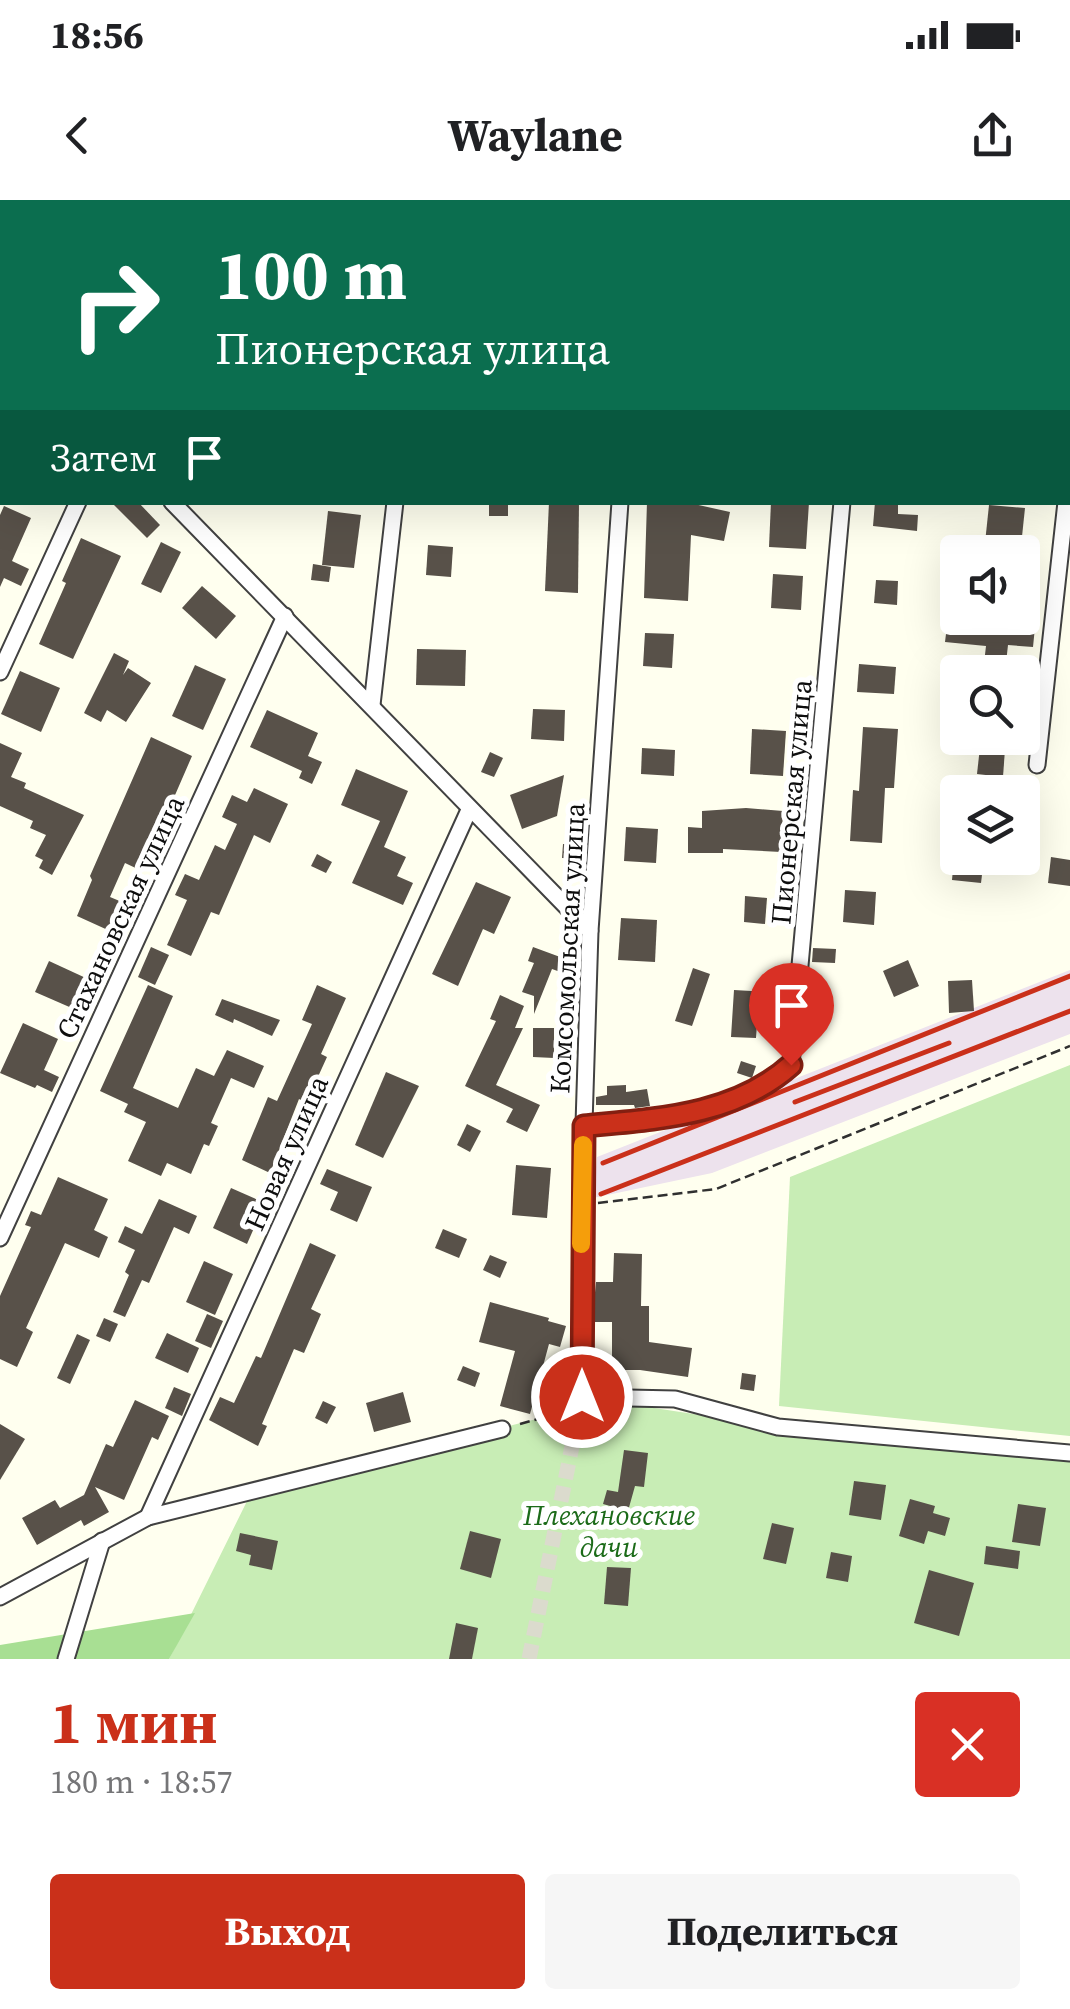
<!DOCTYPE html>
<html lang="ru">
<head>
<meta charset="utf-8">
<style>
	:root { --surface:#fff; --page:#f6f6f6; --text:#202124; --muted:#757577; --accent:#ca301a }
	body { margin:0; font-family:"Source Serif 4",serif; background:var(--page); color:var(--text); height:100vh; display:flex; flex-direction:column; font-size:38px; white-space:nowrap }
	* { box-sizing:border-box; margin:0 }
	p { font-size:32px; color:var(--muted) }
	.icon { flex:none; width:55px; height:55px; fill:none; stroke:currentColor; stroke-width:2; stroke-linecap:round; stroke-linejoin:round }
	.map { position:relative; height:1459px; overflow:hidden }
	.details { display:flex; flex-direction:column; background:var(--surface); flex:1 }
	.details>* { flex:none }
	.guide { position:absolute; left:0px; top:0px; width:1070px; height:305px; box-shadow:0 10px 40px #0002; background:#0b6e4f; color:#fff; overflow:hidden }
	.controls { position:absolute; left:940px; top:335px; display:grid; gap:20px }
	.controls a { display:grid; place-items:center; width:100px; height:100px; border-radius:10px; background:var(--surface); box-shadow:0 10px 40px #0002; font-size:50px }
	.pin { position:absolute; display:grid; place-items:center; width:85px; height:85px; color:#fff; margin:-102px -42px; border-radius:50% 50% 50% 0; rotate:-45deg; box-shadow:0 0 10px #0007 }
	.pin .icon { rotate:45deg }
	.me { position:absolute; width:110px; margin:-55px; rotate:0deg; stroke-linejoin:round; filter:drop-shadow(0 0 8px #0008) }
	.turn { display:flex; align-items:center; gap:35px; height:210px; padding:0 50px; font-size:45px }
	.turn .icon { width:130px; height:130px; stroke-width:2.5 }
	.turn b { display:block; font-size:70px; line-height:85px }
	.then { display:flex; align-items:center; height:95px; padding:0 50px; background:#0003; gap:20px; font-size:38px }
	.round { display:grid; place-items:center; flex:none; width:105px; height:105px; border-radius:10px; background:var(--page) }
	.summary { display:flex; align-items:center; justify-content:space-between; height:170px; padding:0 50px }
	h1 { font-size:60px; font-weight:700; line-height:75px; color:var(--accent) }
	.button { display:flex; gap:20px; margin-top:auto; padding:20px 50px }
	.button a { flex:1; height:115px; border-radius:10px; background:var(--accent); color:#fff; font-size:40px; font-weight:700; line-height:115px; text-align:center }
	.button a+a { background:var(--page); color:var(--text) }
	.status { display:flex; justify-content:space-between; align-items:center; height:70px; padding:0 50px; background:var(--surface); direction:ltr }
	.status svg { height:28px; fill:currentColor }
	header { display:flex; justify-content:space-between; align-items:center; height:130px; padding:0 50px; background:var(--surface); font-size:45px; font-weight:700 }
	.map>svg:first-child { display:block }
	.industrial { fill:#ede2ed }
	.green { fill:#c8edb5 }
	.forest { fill:#a8df93 }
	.building { fill:#585149 }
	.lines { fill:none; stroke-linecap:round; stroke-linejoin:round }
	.minor-tunnel { stroke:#dbdbcd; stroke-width:15; stroke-dasharray:15 8; stroke-linecap:butt }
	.minor-casing { stroke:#414141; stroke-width:19 }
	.path { stroke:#303030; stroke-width:2.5; stroke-dasharray:10 5; stroke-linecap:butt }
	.minor { stroke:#fff; stroke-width:15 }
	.rail { stroke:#ca301a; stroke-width:5 }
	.route-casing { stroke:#831f11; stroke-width:25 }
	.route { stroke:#ca301a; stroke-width:18 }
	.slow { stroke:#f59e0b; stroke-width:18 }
	.labels { text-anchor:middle; stroke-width:10; stroke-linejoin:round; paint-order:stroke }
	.street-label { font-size:28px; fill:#0e0e0e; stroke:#fff }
	.park-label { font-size:28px; font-style:italic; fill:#1c6b19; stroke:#fff }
</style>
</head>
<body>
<div class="status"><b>18:56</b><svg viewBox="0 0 49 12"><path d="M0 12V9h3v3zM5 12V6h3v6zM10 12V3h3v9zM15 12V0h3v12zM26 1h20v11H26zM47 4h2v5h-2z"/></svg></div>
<header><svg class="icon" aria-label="back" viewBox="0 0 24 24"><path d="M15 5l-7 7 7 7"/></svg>Waylane<svg class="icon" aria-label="share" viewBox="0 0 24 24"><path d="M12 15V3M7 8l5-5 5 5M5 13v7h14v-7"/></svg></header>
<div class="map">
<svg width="1070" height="1459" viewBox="0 0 1070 1459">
	<rect width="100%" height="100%" fill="#ffffef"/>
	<path class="industrial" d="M1070,770V834L712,973L593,998L597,957Z"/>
	<g class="green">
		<path d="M1070,865V1236L779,1206L790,977Z"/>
		<path d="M582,1197L778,1227L1070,1253V1459H169L252,1291L556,1214Z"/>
	</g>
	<path class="forest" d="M195,1413L169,1459H0V1445Z"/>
	<g class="building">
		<path d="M111,302H138L160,325L147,338Z"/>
		<rect x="489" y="302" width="19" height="14"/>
		<path d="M549,302H579L578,393L545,391Z"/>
		<path d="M647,302H685L730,312L724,341L691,335L688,401L644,398Z"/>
		<path d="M771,302H809L806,349L769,347Z"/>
		<path d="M875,302H898V314L918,315L917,331L873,326Z"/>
		<path d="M989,305L1025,308L1021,346L985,343Z"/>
		<path d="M4,306L31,318L12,361L29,369L21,386L4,378L0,387V315Z"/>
		<path d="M328,311L361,315L354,368L322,365Z"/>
		<path d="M81,338L121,356L73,459L39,444L66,383L62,381Z"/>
		<path d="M161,342L181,352L161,393L141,384Z"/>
		<path d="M428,345L453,347L451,377L426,375Z"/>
		<path d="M313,364L331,367L329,382L311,380Z"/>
		<path d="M773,374L803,376L801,410L771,408Z"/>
		<path d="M876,380L898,381L897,405L874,403Z"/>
		<path d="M202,386L236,416L216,439L182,408Z"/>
		<path d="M948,418H979V422L1035,427L1033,447L1008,445L1005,472H983L986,446L945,442Z"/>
		<path d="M645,433L674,434L672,468L643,466Z"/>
		<path d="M417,449L466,450L465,486L416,485Z"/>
		<path d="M114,453L129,461L123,475L128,468L151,483L126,522L107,510L101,522L84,513Z"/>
		<path d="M859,464L896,467L894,494L857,492Z"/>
		<path d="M195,465L226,479L203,530L172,516Z"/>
		<path d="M20,471L60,488L41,532L1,514Z"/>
		<path d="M533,509L565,510L564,541L531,539Z"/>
		<path d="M267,510L318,533L308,556L322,562L312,584L299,578L302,571L250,547Z"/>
		<path d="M863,527L898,529L894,588H885L882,643L850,641L853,590L859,591Z"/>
		<path d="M752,529L786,531L783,576L750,574Z"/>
		<path d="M151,537L192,556L142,671L125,663L110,697L122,702L110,731L77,716L92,680L90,676Z"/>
		<path d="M0,543L22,553L11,577L26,583L24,588L84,615L52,675L39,668L43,660L35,656L46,635L30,628L33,621L0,606Z"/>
		<path d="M980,547L1005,549L1003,577L977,574Z"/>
		<path d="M642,548L675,550L674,576L641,574Z"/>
		<path d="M490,552L503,558L494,577L481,572Z"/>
		<path d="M356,569L408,591L384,647L406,657L397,676L413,683L403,705L352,683L380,621L341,605Z"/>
		<path d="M564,575L557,616L522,629L510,595Z"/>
		<path d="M254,588L288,604L270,643L254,635L219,715L211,712L191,756L167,745L187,700L175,695L185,674L199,680L215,645L225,650L237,624L222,617L232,595L247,602Z"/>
		<path d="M746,608L783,611L781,652L723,649V653H688V627L702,628V611Z"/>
		<path d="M626,627L658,629L656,663L624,661Z"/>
		<path d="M563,644L581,645L580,659L562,658Z"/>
		<path d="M317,654L332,662L326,673L311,666Z"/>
		<path d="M1051,657L1070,660V686L1048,683Z"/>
		<path d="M954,658H984L981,683L952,680Z"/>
		<path d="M476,682L511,697L494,734L483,729L458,786L432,774Z"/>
		<path d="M845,690L876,692L874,725L843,722Z"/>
		<path d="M745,696L767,698L765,724L744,722Z"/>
		<path d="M621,718L657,720L655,762L618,760Z"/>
		<path d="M151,747L169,755L155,785L138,777Z"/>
		<path d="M533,747L571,761L566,774L552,769L534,814V796L522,792L534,763L528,761Z"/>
		<path d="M813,748L836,749L835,763L812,762Z"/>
		<path d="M908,760L919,786L894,797L883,771Z"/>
		<path d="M49,761L88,779L74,809L35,792Z"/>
		<path d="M693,768L710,774L692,826L675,821Z"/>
		<path d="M972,780L974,811L949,813L948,781Z"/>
		<path d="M148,785L173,796L133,888L178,908L196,868L214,876L227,850L264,866L254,888L231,878L211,923L218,926L209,946L204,944L191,974L167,963L161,976L128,961L146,922L124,912L128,904L100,891Z"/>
		<path d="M317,785L346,798L321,854L327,857L306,903L299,899L270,973L242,960L268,897L277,901L312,824L302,820Z"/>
		<path d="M734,790L769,792L768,811L758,810L756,838L731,837Z"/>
		<path d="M500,795L524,806L515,828H523L496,885L540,905L527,932L506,922L513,909L465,886L496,821L490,819Z"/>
		<path d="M222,799L280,820L272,836L234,819L233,823L215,815Z"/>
		<path d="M23,823L58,839L44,870L59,877L52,892L37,885L35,888L0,873Z"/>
		<path d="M533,828H554V858L533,857Z"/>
		<path d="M741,861L756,866L752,878L737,873Z"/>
		<path d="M386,872L419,886L383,958L355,945Z"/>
		<path d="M626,885V892L647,889L650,906L635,908L634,905H596V897L607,895V886Z"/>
		<path d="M467,924L481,931L470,952L457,945Z"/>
		<path d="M516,965L551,968L547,1018L512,1015Z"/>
		<path d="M327,969L372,987L357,1022L330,1010L338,992L320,984Z"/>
		<path d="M58,977L108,999L94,1030L108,1037L99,1058L65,1043L26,1128L33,1132L17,1167L0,1159V1096L31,1027L25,1025L31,1011L41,1015Z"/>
		<path d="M231,988L265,1003L247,1044L213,1028Z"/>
		<path d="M159,999L197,1016L189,1034L174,1027L149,1083L142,1080L125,1117L113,1112L129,1075L125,1072L135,1050L118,1042L125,1026L142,1034Z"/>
		<path d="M443,1029L467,1039L459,1058L435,1048Z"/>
		<path d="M310,1043L336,1055L311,1109L321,1114L304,1153L294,1149L262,1224L267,1226L258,1246L209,1220L220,1197L234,1203L256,1156L261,1158Z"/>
		<path d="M614,1053L642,1054L641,1106H649V1142L692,1148L688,1177L640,1170H612V1122H594V1103L596,1082H613Z"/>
		<path d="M490,1055L507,1062L500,1078L483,1070Z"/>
		<path d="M204,1061L233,1074L215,1115L186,1102Z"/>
		<path d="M490,1102L549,1118L548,1121L566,1126L560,1147L549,1144L530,1214L500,1206L515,1151L479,1142Z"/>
		<path d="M207,1114L223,1121L211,1148L195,1141Z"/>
		<path d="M104,1118L118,1124L110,1142L96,1136Z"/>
		<path d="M167,1133L199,1148L188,1173L155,1158Z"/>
		<path d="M77,1134L90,1140L70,1184L57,1178Z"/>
		<path d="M463,1166L480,1173L475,1187L457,1180Z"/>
		<path d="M742,1173L756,1175L754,1191L740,1189Z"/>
		<path d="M174,1187L191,1194L182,1216L165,1208Z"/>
		<path d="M403,1192L411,1222L374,1232L366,1203Z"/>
		<path d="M135,1200L169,1216L158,1240L152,1237L124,1300L95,1287L109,1312L84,1326L81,1320L37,1345L22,1318L55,1300L60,1308L84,1295L106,1244L113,1247Z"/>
		<path d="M323,1201L336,1207L327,1224L315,1218Z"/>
		<path d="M0,1224L25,1239L0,1280Z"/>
		<path d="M624,1250L648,1253L644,1287L635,1286L628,1311L603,1304L607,1290L618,1292Z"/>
		<path d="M854,1281L886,1285L881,1320L849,1315Z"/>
		<path d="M910,1299L935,1306L933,1313L950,1318L945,1336L928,1331L924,1344L899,1336Z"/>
		<path d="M1018,1304L1046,1308L1040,1346L1012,1342Z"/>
		<path d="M772,1323L794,1328L786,1364L763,1359Z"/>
		<path d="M470,1331L501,1339L491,1378L460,1369Z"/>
		<path d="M240,1333L278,1341L272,1370L249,1365L251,1355L236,1351Z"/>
		<path d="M986,1346L1020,1351L1018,1369L984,1364Z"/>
		<path d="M831,1352L852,1356L848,1382L826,1378Z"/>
		<path d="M607,1367L631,1368L628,1406L604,1404Z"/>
		<path d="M929,1370L974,1383L959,1436L914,1423Z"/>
		<path d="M456,1423L478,1428L472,1459H449Z"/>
	</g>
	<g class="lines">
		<path class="minor-tunnel" d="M529,1459L582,1197"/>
		<g class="minor-casing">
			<g id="minor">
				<path d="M197,2V0"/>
				<path d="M426,2V0"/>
				<path d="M646,2V0"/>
				<path d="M869,2L870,0"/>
				<path d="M0,103L2,107"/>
				<path d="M1068,196H1070"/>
				<path d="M1068,292L1070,270"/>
				<path d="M172,302L590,731"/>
				<path d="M620,302L590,731L581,1021L582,1197L675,1199L778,1227L1070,1253"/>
				<path d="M0,472L78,302"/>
				<path d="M372,505L395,302"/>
				<path d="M1037,565L1066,302"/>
				<path d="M583,927C656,919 734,916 791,865L842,302"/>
				<path d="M0,1038L285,416"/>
				<path d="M148,1317L469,610"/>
				<path d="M0,1397L148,1317L502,1229"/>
				<path d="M66,1459L102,1341"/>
			</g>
		</g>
		<g class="path">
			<path d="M598,1003L716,989L1070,846"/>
			<path d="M520,1224L556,1214L568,1206"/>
		</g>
		<use href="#minor" class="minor"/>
		<g class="rail">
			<path d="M795,902L949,843"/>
			<path d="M603,963L1070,776"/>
			<path d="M601,994L1070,811"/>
		</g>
	</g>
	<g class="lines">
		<g class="route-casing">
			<path id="route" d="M582,1197L584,926C656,919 734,916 791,865"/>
		</g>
		<use href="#route" class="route"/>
		<path class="slow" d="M581,1044L583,945"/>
	</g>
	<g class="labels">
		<g class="street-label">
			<text transform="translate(791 602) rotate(-85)" y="10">Пионерская улица</text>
			<text transform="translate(120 717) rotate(-65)" y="10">Стахановская улица</text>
			<text transform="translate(567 748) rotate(-87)" y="10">Комсомольская улица</text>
			<text transform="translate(286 953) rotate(-66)" y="10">Новая улица</text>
		</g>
		<g class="park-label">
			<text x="609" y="1325">Плехановские<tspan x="609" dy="32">дачи</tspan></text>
		</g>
	</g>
</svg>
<div class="controls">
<a><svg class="icon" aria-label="sound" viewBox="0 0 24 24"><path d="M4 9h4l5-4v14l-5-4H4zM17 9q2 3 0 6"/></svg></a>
<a><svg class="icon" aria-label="search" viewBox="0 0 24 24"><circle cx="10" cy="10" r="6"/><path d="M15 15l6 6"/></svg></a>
<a><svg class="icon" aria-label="layers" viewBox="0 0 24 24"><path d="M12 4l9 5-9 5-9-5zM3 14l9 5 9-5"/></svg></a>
</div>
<div class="pin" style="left:791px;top:865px;background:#d93025"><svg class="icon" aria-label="arrive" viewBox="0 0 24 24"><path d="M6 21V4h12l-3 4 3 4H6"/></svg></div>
<svg class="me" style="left:582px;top:1197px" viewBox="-20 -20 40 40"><circle r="17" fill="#ca301a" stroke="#fff" stroke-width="3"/><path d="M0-11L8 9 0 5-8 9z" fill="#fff"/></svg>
<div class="guide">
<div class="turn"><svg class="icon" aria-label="right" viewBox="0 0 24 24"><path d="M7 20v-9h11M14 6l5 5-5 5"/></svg><div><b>100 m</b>Пионерская улица</div></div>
<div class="then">Затем<svg class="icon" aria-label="arrive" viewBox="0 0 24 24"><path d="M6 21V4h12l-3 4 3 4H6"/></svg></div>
</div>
</div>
<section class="details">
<div class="summary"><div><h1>1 мин</h1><p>180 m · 18:57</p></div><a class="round" style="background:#d93025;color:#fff"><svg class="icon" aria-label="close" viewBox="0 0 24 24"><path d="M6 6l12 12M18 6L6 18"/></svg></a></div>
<div class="button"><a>Выход</a><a>Поделиться</a></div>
</section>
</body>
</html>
